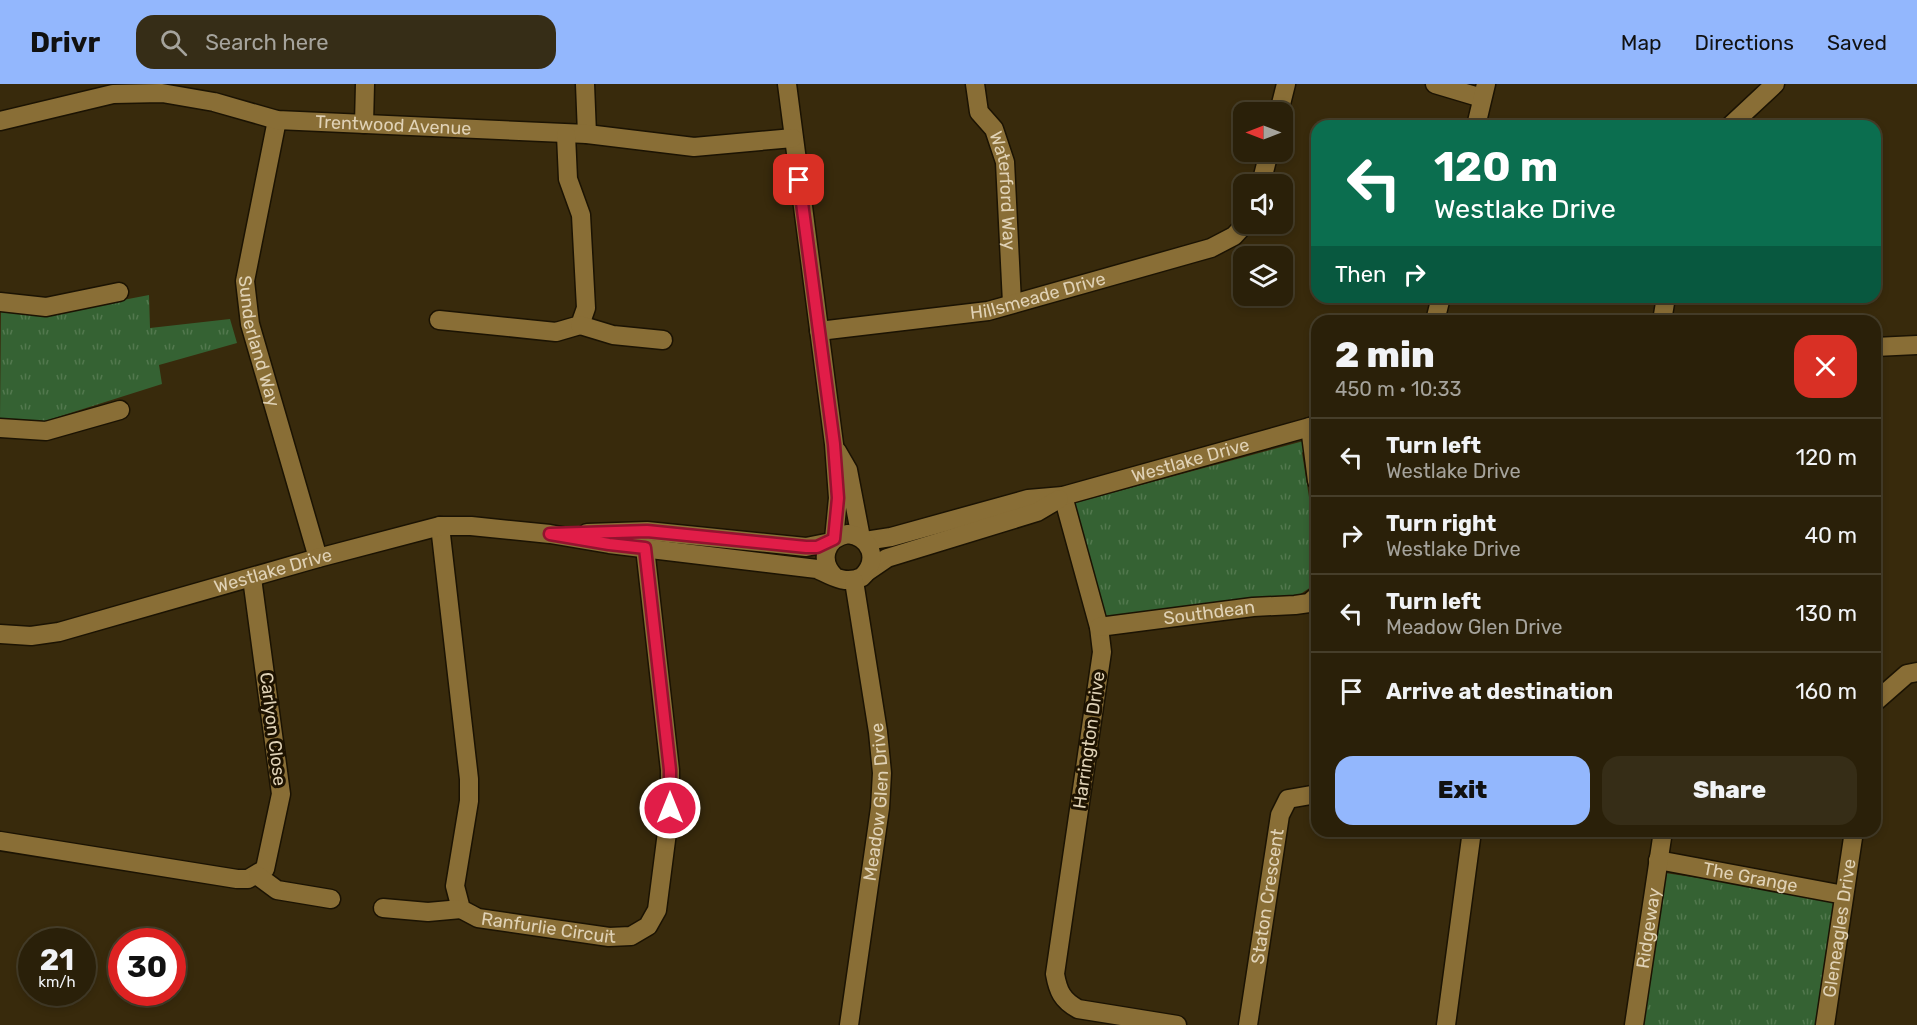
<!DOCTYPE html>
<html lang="en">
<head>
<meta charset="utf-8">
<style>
	:root { --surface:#2a2009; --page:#362d17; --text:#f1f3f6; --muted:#a5a39c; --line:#463e2a; --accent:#93b7fd }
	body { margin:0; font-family:Rubik,sans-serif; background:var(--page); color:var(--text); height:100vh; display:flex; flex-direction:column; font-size:22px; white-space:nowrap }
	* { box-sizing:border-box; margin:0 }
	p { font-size:20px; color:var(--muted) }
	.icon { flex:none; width:33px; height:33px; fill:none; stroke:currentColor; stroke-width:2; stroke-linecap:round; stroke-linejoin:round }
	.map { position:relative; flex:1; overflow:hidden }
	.panel { position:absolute; left:1311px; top:231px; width:570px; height:522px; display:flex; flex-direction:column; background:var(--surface); border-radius:18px; box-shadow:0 3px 9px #0003,0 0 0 2px var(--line) }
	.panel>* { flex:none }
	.hud { position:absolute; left:1311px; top:36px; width:570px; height:183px; border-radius:18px; box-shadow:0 3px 9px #0003,0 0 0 2px var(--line); background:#0b6e4f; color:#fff; overflow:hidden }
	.needle { width:39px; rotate:270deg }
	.controls { position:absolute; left:1233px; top:18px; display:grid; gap:12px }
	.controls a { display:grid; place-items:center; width:60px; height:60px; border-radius:12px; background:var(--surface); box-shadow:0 3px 9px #0003,0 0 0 2px var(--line); font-size:30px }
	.speed { position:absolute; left:18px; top:844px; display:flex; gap:12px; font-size:30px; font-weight:700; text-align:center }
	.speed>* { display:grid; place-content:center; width:78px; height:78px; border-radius:50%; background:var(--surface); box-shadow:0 3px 9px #0003,0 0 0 2px var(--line); line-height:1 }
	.speed small { font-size:15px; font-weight:400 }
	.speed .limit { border:9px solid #d22; background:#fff; color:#111 }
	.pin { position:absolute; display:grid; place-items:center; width:51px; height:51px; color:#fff; margin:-26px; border-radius:12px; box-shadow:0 3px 9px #0006 }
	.me { position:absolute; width:66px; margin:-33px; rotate:0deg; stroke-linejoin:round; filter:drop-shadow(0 0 4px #0008) }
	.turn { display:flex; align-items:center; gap:21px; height:126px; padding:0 24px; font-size:27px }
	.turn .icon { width:78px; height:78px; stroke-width:2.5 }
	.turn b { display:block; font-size:42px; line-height:51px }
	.then { display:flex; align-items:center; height:57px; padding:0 24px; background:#0003; gap:12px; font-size:22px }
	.round { display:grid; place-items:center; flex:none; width:63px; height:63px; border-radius:18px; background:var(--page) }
	.headline { display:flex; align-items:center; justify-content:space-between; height:102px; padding:0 24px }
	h1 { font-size:36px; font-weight:800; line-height:45px }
	.cta { display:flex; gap:12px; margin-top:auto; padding:12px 24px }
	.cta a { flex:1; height:69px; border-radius:18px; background:var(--accent); color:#111; font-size:24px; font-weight:800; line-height:69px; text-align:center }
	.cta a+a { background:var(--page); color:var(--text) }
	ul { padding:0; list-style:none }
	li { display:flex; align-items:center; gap:18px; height:78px; padding:0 24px; border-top:2px solid var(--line) }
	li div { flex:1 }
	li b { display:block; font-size:22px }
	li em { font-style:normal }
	header { display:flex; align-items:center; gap:36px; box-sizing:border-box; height:84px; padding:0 30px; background:var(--accent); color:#111 }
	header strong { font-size:28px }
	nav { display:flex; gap:33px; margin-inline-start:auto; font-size:21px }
	.search { width:420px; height:54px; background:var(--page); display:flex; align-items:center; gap:15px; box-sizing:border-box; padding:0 21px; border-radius:18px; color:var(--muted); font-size:22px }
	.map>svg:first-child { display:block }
	.park { fill:url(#park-tufts) }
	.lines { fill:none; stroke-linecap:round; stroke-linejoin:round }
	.minor-casing { stroke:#1b1303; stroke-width:21 }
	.minor { stroke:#896e36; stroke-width:18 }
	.route-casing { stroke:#92132f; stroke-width:15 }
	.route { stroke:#e11d48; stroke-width:10 }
	.labels { text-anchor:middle; stroke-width:6; stroke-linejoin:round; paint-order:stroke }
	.street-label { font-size:18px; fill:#e0d2b6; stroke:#1d1200 }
</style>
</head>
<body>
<header>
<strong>Drivr</strong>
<div class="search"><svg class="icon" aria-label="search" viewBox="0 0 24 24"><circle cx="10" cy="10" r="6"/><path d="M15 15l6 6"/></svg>Search here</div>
<nav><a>Map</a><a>Directions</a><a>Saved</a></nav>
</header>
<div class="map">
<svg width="1917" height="941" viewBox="0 0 1917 941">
	<defs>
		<pattern id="park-tufts" width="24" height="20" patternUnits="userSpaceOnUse" patternTransform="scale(1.5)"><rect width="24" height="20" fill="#356233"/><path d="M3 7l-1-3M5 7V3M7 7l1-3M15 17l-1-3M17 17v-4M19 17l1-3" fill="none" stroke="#52784e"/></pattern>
	</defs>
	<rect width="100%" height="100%" fill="#382a0c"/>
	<g class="park">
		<path d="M149,211L150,244L230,235L237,259L159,281L162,300L45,337L0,335L1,226L45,231Z"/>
		<path d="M1311,355L1302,369L1312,432L1311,503L1299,511L1105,533L1075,419Z"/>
		<path d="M1665,789L1834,814L1815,941H1642Z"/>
	</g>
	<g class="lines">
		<g class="minor-casing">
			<g id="minor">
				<path d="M585,0L587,50"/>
				<path d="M787,0L834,360L838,414L834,455"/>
				<path id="s1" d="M975,0L979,28L994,45L1005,78L1012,219"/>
				<path d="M1435,0L1482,14"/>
				<path d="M1279,28L1286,0"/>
				<path id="s2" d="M277,36L245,197L250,240L318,474"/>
				<path id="s3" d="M0,37L113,10L162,9L214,18L277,36L587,50L694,63L793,54"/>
				<path d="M364,40L365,0"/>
				<path d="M1476,42L1486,0"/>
				<path d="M1730,42L1775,0"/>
				<path d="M1261,100L1269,68"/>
				<path d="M0,218L46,223L119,208"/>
				<path d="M439,236L556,248L580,241L586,224L581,131L568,95L566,51"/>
				<path d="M1435,237L1441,213"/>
				<path d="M1662,237L1666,213"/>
				<path d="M580,241L613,251L663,256"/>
				<path id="s4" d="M819,247L988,227L1211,164L1234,152L1245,140"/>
				<path d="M1875,263L1917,261"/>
				<path d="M1310,343L1317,397"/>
				<path d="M0,344L46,347L120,326"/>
				<path d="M837,367L848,386L861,454"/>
				<path d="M1063,412L1099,543L1102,568L1055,890C1058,907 1062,916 1078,925L1177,941"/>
				<path id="s5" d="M440,442L469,695V717L455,802L461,825L478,834L609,853L631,852L648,842L657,826L670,725V686L645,464"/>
				<path d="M587,449L647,447L806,463L831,458"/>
				<path id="s6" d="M865,457L891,453L1028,415L1063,412L1317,341"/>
				<path d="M868,487L887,474L1037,428L1059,415"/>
				<path id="s7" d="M1099,543L1253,523L1295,521L1309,519L1317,512"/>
				<path id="s8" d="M0,550L31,552L59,548L318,474L440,442H471L550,450L609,460L817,485C832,492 845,501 862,493C879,477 872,453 848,450C824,454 819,478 835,493"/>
				<path d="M1875,618L1907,590L1917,588"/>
				<path d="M0,757L237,795H248L265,785L281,710L252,494"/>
				<path id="s9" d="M1658,776L1844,811"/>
				<path d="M258,792L277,806L331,815"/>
				<path d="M383,824L428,828L461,825"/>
				<path id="s10" d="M849,941L880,724L882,689L878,648L854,497"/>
				<path id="s11" d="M1248,941L1280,731L1288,715L1317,710"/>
				<path d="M1446,941L1471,754L1469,747"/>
				<path id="s12" d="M1634,941L1663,747"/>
				<path id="s13" d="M1825,941L1854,747"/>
			</g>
		</g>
		<use href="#minor" class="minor"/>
	</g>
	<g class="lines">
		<g class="route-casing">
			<path id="route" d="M670,724V686L645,464L609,460L550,450L647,447L806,463H817L834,455L838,414L834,360L799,96"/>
		</g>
		<use href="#route" class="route"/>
	</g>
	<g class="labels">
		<g class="street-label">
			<text dy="6" stroke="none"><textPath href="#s3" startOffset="400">Trentwood Avenue</textPath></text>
			<text dy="6" stroke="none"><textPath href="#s1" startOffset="114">Waterford Way</textPath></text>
			<text dy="6" stroke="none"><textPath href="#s4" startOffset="222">Hillsmeade Drive</textPath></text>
			<text dy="6" stroke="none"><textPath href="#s2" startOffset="226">Sunderland Way</textPath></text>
			<text dy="6" stroke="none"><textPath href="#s6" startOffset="336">Westlake Drive</textPath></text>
			<text dy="6" stroke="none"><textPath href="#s8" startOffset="282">Westlake Drive</textPath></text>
			<text dy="6" stroke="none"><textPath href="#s7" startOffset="111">Southdean</textPath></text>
			<text transform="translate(273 645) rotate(83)" y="6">Carlyon Close</text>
			<text transform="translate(1089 656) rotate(-82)" y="6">Harrington Drive</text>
			<text dy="6" stroke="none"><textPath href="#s10" startOffset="225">Meadow Glen Drive</textPath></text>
			<text dy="6" stroke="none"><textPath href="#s9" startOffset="94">The Grange</textPath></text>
			<text dy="6" stroke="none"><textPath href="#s11" startOffset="130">Staton Crescent</textPath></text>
			<text dy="6" stroke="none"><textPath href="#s5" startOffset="477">Ranfurlie Circuit</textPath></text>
			<text dy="6" stroke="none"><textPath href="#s12" startOffset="98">Ridgeway</textPath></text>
			<text dy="6" stroke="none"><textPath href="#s13" startOffset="98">Gleneagles Drive</textPath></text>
		</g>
	</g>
</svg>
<div class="controls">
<a><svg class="needle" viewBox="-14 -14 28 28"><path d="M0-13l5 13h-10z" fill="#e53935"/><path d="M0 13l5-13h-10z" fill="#a5a39c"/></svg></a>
<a><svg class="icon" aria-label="sound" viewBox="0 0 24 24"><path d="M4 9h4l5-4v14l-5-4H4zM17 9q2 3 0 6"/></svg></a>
<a><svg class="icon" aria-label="layers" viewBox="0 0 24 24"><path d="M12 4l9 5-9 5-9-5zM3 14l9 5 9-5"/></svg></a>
</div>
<div class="speed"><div>21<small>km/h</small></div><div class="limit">30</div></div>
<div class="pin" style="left:799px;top:96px;background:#d93025"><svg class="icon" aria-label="arrive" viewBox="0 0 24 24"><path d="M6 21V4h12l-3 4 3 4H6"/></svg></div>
<svg class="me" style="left:670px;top:724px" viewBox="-20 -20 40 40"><circle r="17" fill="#e11d48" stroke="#fff" stroke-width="3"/><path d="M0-11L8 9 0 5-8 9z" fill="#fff"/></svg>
<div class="hud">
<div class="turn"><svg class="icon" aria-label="left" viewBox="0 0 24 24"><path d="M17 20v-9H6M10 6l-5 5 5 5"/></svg><div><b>120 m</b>Westlake Drive</div></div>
<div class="then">Then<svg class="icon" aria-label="right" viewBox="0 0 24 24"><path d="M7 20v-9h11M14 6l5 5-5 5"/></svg></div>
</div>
<section class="panel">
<div class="headline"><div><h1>2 min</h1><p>450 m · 10:33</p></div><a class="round" style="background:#d93025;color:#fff"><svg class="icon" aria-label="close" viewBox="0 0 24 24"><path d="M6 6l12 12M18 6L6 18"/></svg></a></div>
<ul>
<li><svg class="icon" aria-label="left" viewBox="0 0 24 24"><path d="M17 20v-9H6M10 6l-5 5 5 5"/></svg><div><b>Turn left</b><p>Westlake Drive</p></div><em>120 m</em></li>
<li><svg class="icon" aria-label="right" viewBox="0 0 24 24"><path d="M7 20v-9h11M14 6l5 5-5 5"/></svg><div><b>Turn right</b><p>Westlake Drive</p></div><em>40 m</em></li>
<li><svg class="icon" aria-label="left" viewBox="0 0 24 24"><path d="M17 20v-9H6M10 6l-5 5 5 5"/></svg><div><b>Turn left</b><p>Meadow Glen Drive</p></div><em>130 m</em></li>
<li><svg class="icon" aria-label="arrive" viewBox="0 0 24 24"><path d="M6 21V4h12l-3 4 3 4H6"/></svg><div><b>Arrive at destination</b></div><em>160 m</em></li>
</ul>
<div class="cta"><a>Exit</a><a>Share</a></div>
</section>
</div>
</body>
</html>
